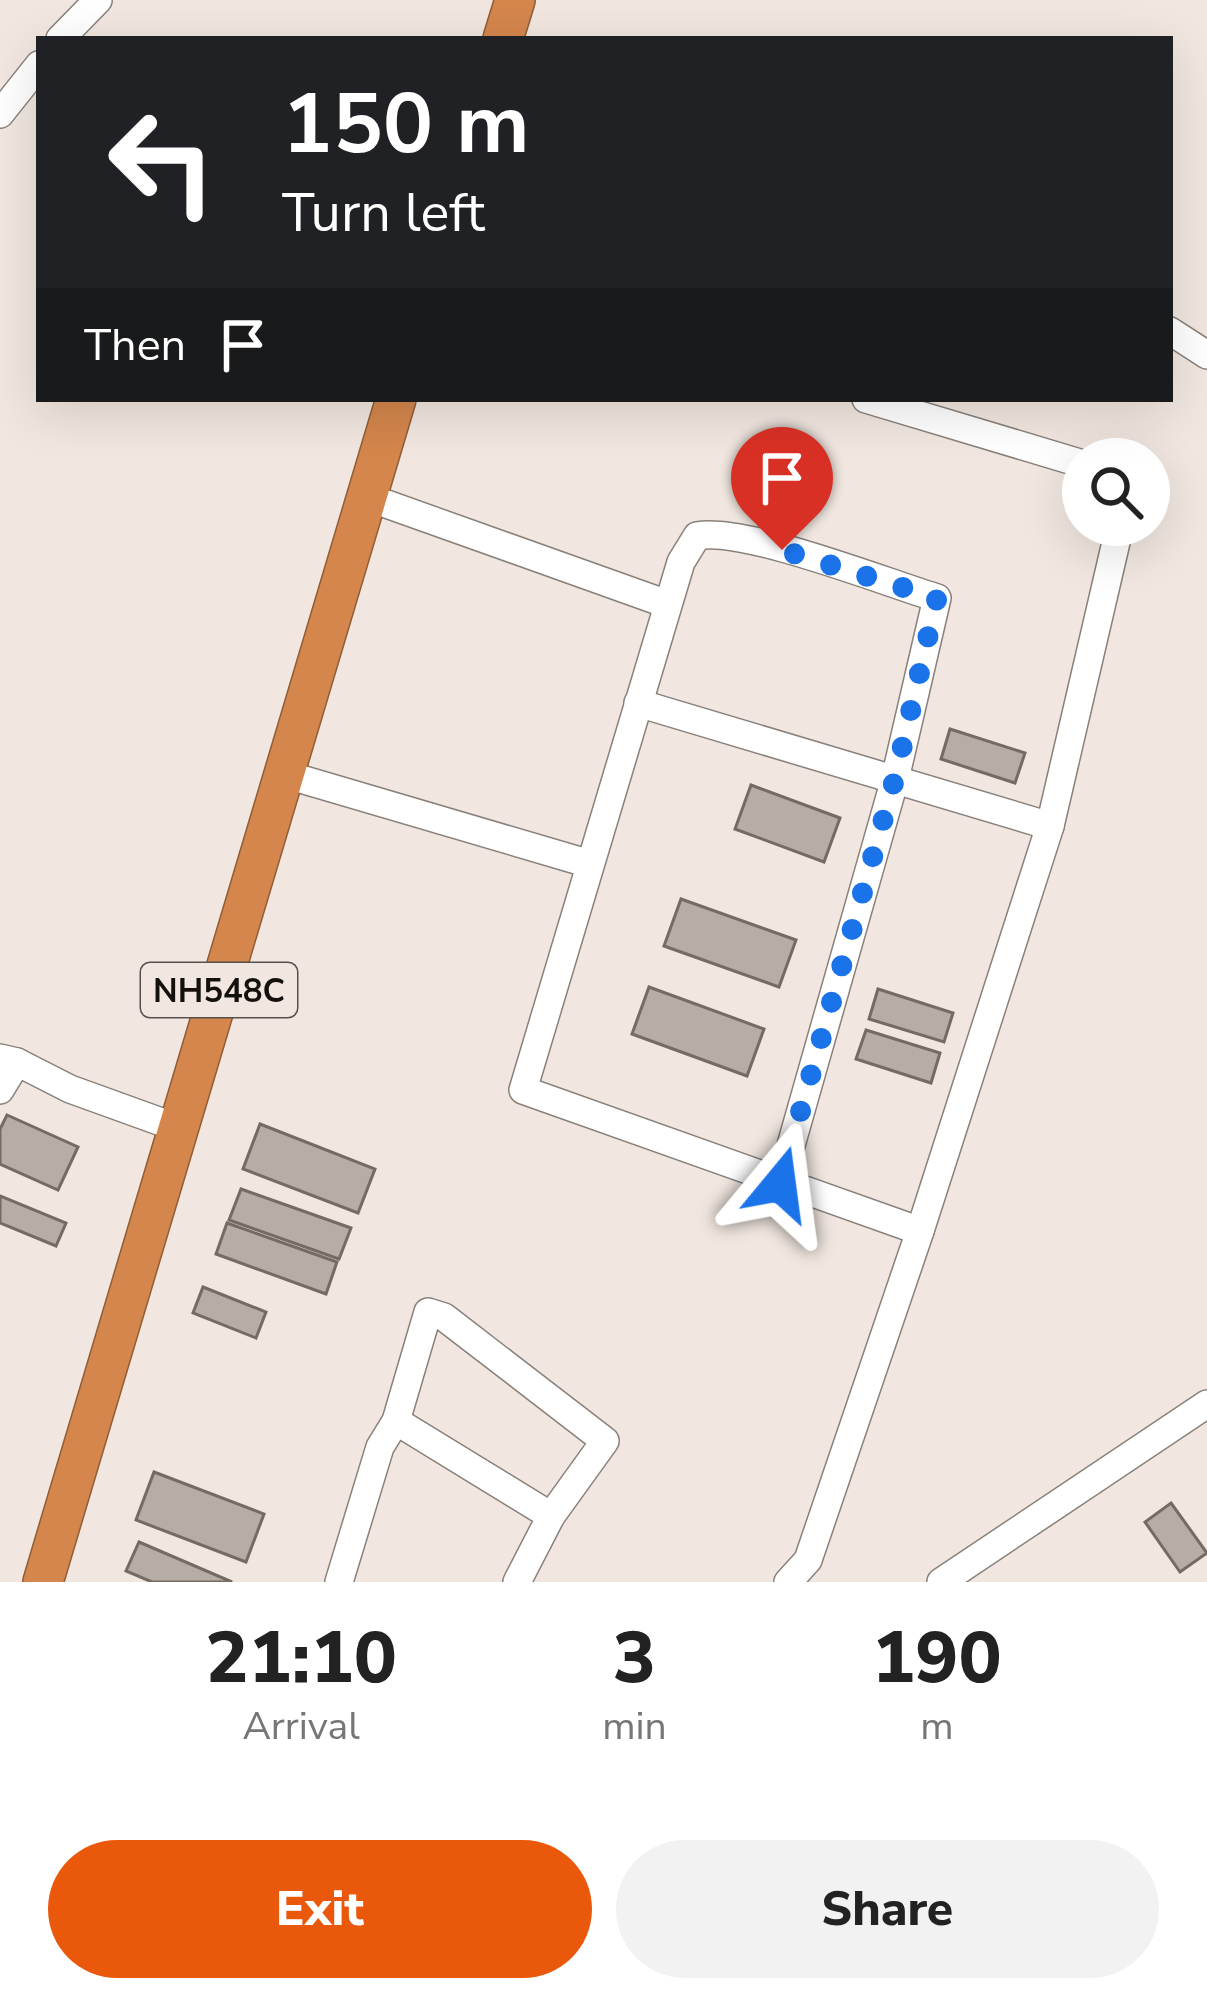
<!DOCTYPE html>
<html lang="en">
<head>
<meta charset="utf-8">
<style>
	:root { --surface:#fff; --page:#f2f2f2; --text:#222; --muted:#767676; --accent:#ea580c }
	body { margin:0; font-family:"Nunito Sans",sans-serif; background:var(--page); color:var(--text); height:100vh; display:flex; flex-direction:column; font-size:45px; white-space:nowrap }
	* { box-sizing:border-box; margin:0 }
	p { font-size:39px; color:var(--muted) }
	.icon { flex:none; width:66px; height:66px; fill:none; stroke:currentColor; stroke-width:2; stroke-linecap:round; stroke-linejoin:round }
	.map { position:relative; height:1582px; overflow:hidden }
	.panel { display:flex; flex-direction:column; background:var(--surface); flex:1 }
	.panel>* { flex:none }
	.top-card { position:absolute; left:36px; top:36px; width:1137px; height:366px; border-radius:0px; box-shadow:0 12px 48px #0002; background:#202124; color:#fff; overflow:hidden }
	.tools { position:absolute; left:1062px; top:438px; display:grid; gap:24px }
	.tools a { display:grid; place-items:center; width:108px; height:108px; border-radius:50%; background:var(--surface); box-shadow:0 12px 48px #0002; font-size:60px }
	.pin { position:absolute; display:grid; place-items:center; width:102px; height:102px; color:#fff; margin:-123px -51px; border-radius:50% 50% 50% 0; rotate:-45deg; box-shadow:0 0 12px #0007 }
	.pin .icon { rotate:45deg }
	.me { position:absolute; width:132px; margin:-66px; rotate:16deg; stroke-linejoin:round; filter:drop-shadow(0 0 9px #0008) }
	.turn { display:flex; align-items:center; gap:42px; height:252px; padding:0 48px; font-size:54px }
	.turn .icon { width:156px; height:156px; stroke-width:2.5 }
	.turn b { display:block; font-size:84px; line-height:102px }
	.then { display:flex; align-items:center; height:114px; padding:0 48px; background:#0003; gap:24px; font-size:45px }
	.eta { display:flex; justify-content:space-evenly; align-items:center; height:204px; text-align:center }
	.eta b { font-size:72px; font-weight:800; line-height:84px }
	.cta { display:flex; gap:24px; margin-top:auto; padding:24px 48px }
	.cta a { flex:1; height:138px; border-radius:72px; background:var(--accent); color:#fff; font-size:48px; font-weight:800; line-height:138px; text-align:center }
	.cta a+a { background:var(--page); color:var(--text) }
	.map>svg:first-child { display:block }
	.building { fill:#b6ada6; stroke:#746b65; stroke-width:3 }
	.lines { fill:none; stroke-linecap:round; stroke-linejoin:round }
	.minor-casing { stroke:#89807a; stroke-width:30 }
	.highway-casing { stroke:#905d36; stroke-width:42 }
	.minor { stroke:#fff; stroke-width:27 }
	.highway { stroke:#d4864c; stroke-width:39 }
	.route { stroke:#1a73e8; stroke-width:21; stroke-dasharray:0 37.8 }
	.labels { text-anchor:middle; stroke-width:12; stroke-linejoin:round; paint-order:stroke }
	.shield { fill:#f1e7e0; stroke:#56504c; stroke-width:3 }
	.shield-label { font-size:33px; font-weight:bold; fill:#13100d }
</style>
</head>
<body>
<div class="map">
<svg width="1207" height="1582" viewBox="0 0 1207 1582">
	<rect width="100%" height="100%" fill="#f1e7e0"/>
	<g class="building">
		<path d="M950,729L1025,753L1015,783L941,759Z"/>
		<path d="M751,785L840,818L824,862L735,829Z"/>
		<path d="M681,899L796,940L779,987L664,946Z"/>
		<path d="M649,987L764,1029L747,1076L632,1034Z"/>
		<path d="M878,989L953,1013L944,1042L869,1019Z"/>
		<path d="M866,1030L940,1053L931,1083L856,1059Z"/>
		<path d="M7,1115L78,1147L58,1190L0,1164V1129Z"/>
		<path d="M260,1124L375,1169L358,1213L243,1169Z"/>
		<path d="M241,1189L351,1228L339,1259L229,1220Z"/>
		<path d="M0,1196L66,1223L56,1246L0,1223Z"/>
		<path d="M227,1223L337,1262L326,1294L216,1254Z"/>
		<path d="M203,1287L266,1312L256,1338L193,1313Z"/>
		<path d="M154,1472L264,1514L246,1562L136,1520Z"/>
		<path d="M1171,1503L1207,1553L1180,1572L1145,1522Z"/>
		<path d="M139,1542L232,1582H152L126,1571Z"/>
	</g>
	<g class="lines">
		<g class="minor-casing">
			<g id="minor">
				<path d="M60,39L98,0"/>
				<path d="M0,114L39,65"/>
				<path d="M1170,331L1207,355"/>
				<path d="M866,399L1083,464"/>
				<path d="M367,497L667,604"/>
				<path d="M638,703L1050,826"/>
				<path d="M284,774L590,864"/>
				<path d="M0,1058L17,1062L70,1089L178,1128"/>
				<path d="M0,1090L17,1062"/>
				<path d="M780,1184L895,779L937,598C885,582 742,526 697,536L681,562L523,1090L920,1231"/>
				<path d="M396,1421L551,1516"/>
				<path d="M339,1582L380,1447L396,1421L428,1312L444,1317L605,1441L551,1516L517,1582"/>
				<path d="M788,1582L808,1560L920,1231L1050,826L1120,525"/>
				<path d="M941,1582L1207,1404"/>
			</g>
		</g>
		<g class="highway-casing">
			<g id="highway">
				<path d="M503,39L515,0"/>
				<path d="M43,1582L396,399"/>
			</g>
		</g>
		<use href="#minor" class="minor"/>
		<use href="#highway" class="highway"/>
	</g>
	<g class="lines">
		<path class="route" d="M780,1184L895,778L937,598L782,550"/>
	</g>
	<g class="labels">
		<rect class="shield" x="141" y="963" width="156" height="54" rx="9"/>
		<g class="shield-label">
			<text x="219" y="1002">NH548C</text>
		</g>
	</g>
</svg>
<div class="tools">
<a><svg class="icon" aria-label="search" viewBox="0 0 24 24"><circle cx="10" cy="10" r="6"/><path d="M15 15l6 6"/></svg></a>
</div>
<div class="pin" style="left:782px;top:550px;background:#d93025"><svg class="icon" aria-label="arrive" viewBox="0 0 24 24"><path d="M6 21V4h12l-3 4 3 4H6"/></svg></div>
<svg class="me" style="left:780px;top:1184px" viewBox="-20 -20 40 40"><path d="M0-17L14 15 0 8-14 15z" fill="#1a73e8" stroke="#fff" stroke-width="4"/></svg>
<div class="top-card">
<div class="turn"><svg class="icon" aria-label="left" viewBox="0 0 24 24"><path d="M17 20v-9H6M10 6l-5 5 5 5"/></svg><div><b>150 m</b>Turn left</div></div>
<div class="then">Then<svg class="icon" aria-label="arrive" viewBox="0 0 24 24"><path d="M6 21V4h12l-3 4 3 4H6"/></svg></div>
</div>
</div>
<section class="panel">
<div class="eta">
<div><b>21:10</b><p>Arrival</p></div>
<div><b>3</b><p>min</p></div>
<div><b>190</b><p>m</p></div>
</div>
<div class="cta"><a>Exit</a><a>Share</a></div>
</section>
</body>
</html>
